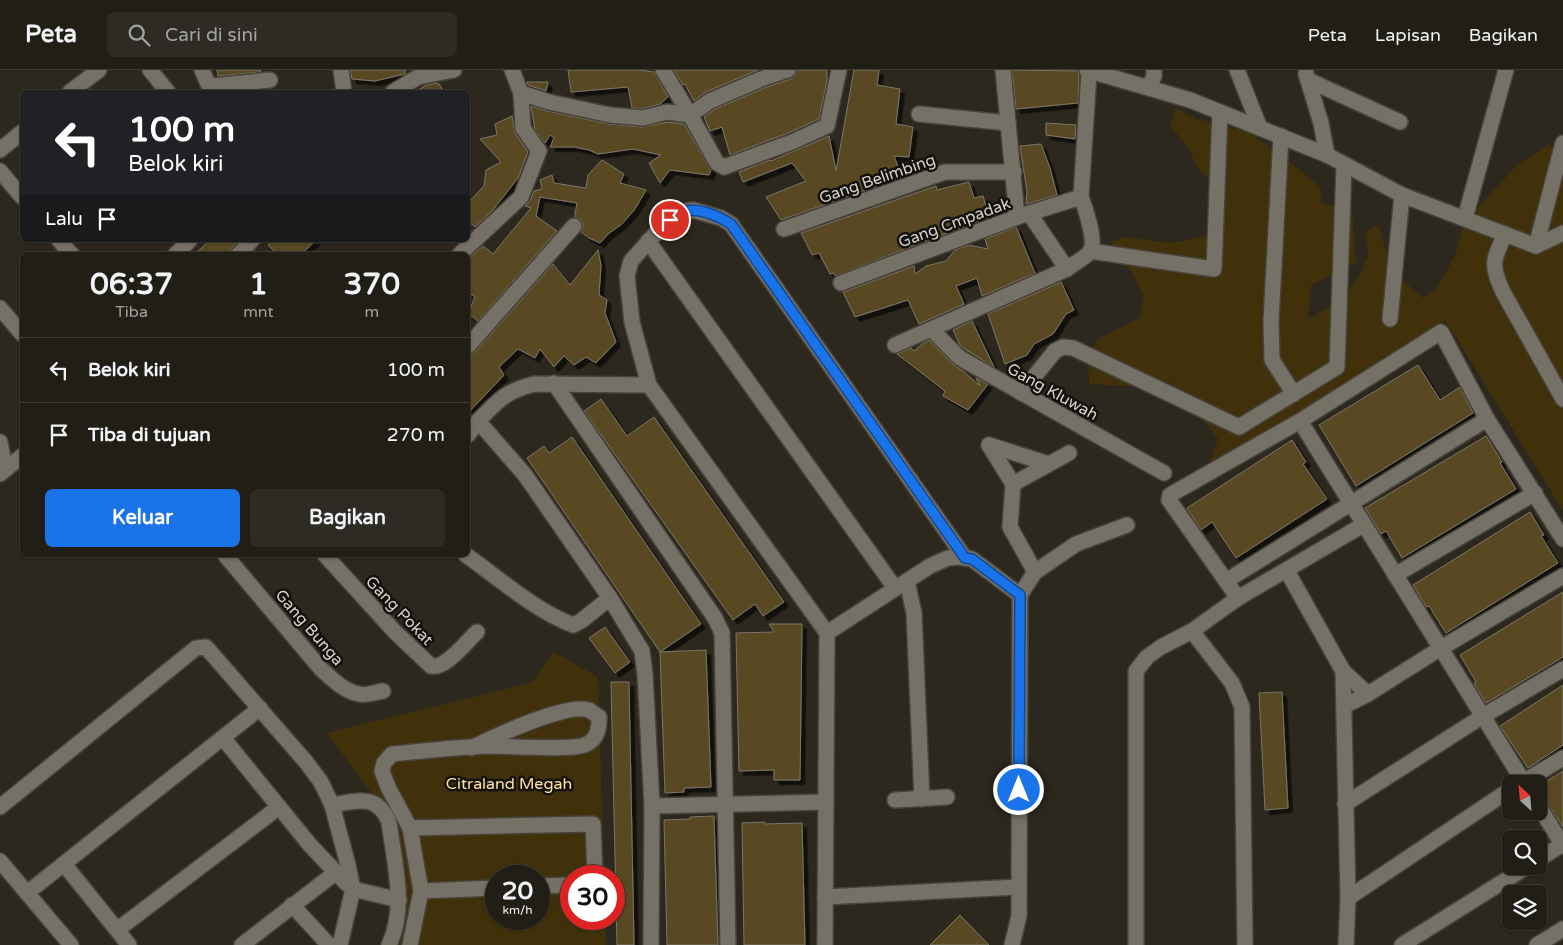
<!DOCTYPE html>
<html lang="id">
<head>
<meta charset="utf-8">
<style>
	:root { --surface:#211e16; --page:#2d2b23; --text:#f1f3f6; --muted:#a2a2a1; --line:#3e3c35; --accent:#1a73e8 }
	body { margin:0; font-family:"Varela Round",sans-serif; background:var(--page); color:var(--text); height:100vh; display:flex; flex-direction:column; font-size:19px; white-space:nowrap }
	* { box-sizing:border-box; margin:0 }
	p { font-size:16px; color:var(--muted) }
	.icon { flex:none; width:28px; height:28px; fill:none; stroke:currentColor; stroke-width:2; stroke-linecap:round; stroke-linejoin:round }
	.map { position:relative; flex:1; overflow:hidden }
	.details { position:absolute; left:20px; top:182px; width:450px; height:305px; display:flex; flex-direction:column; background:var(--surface); border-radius:8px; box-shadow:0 1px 4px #0004,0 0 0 1px var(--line) }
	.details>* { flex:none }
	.hud { position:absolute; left:20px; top:20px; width:450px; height:152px; border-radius:8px; box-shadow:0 1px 4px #0004,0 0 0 1px var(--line); background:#202124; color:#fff; overflow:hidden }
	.needle { width:32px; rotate:334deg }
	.buttons { position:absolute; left:1502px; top:705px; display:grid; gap:10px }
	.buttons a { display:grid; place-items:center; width:45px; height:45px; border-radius:8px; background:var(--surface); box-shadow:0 1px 4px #0004,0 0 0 1px var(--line); font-size:25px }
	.speed { position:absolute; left:485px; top:795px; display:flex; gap:10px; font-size:25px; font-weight:700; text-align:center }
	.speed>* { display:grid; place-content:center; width:65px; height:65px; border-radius:50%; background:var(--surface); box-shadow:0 1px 4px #0004,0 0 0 1px var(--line); line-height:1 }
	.speed small { font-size:12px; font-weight:400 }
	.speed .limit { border:8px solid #d22; background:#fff; color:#111 }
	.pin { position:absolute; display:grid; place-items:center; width:42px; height:42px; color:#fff; margin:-21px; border:2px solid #fff; border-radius:50%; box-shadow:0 1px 5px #0007 }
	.me { position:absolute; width:55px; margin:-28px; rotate:0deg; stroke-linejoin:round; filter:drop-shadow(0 0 4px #0008) }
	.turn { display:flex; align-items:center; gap:18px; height:105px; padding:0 25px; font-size:22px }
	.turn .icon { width:65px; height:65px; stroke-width:2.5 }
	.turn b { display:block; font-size:35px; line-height:42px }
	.then { display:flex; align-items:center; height:48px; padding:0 25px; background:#0003; gap:10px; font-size:19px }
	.eta { display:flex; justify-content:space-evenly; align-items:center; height:85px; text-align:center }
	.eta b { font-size:30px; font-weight:700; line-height:35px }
	.cta { display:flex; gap:10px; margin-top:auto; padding:10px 25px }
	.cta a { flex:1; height:58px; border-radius:8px; background:var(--accent); color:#fff; font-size:20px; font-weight:700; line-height:58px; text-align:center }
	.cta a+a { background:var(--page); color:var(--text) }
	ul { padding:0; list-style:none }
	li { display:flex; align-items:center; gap:15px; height:65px; padding:0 25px; border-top:1px solid var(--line) }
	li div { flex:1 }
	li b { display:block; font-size:19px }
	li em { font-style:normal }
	header { display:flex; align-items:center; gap:30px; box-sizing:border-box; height:70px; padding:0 25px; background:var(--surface); border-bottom:1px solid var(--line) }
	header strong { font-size:24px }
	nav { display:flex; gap:28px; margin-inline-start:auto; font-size:18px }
	.search { width:350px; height:45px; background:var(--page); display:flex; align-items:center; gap:12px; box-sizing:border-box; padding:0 18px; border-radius:8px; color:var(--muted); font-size:19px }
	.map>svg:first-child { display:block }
	.green { fill:#41310a; fill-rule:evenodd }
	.building { fill:#594821; stroke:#7b766a; filter:url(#shadow) }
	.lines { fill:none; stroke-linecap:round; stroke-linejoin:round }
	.street-casing { stroke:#47433b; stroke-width:18 }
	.street { stroke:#767166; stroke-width:15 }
	.route-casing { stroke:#114b97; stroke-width:12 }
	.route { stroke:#1a73e8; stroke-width:9 }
	.labels { text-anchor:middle; stroke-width:5; stroke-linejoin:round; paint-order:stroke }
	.street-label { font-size:16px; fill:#d6d3cd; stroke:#13110d }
	.park-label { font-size:16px; fill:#ffe19f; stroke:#13110d }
</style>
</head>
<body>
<header>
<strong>Peta</strong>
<div class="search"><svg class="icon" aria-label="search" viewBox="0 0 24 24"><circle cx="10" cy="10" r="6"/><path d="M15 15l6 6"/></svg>Cari di sini</div>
<nav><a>Peta</a><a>Lapisan</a><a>Bagikan</a></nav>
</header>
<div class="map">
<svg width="1563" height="875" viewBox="0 0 1563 875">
	<defs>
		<filter id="shadow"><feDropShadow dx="4.5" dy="4.5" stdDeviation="0" flood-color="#0009"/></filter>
	</defs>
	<rect width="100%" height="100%" fill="#2c281e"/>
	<g class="green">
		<path d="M1176,38L1194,48L1248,62L1283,86L1320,117L1321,132L1352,142L1356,193L1311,215L1308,249L1342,230L1361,203L1368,186L1366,161L1379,155L1390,199L1423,228L1436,219L1455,186L1464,153L1518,94L1550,74L1563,105V441L1449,256L1444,251L1207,400L1218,369L1205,352L1184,332L1169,311L1143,317L1089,314L1088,289L1098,269L1140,248L1144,226L1130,198L1118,191L1112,172L1123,167L1173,173L1214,164L1215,115L1198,99L1188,78L1170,55Z"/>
		<path d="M553,582L598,607L604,806H571V849H605L606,875H393L405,831L376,729L327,663L533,612ZM496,806H539V849H496Z"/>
	</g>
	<g class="building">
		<path d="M217,0H260L261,2L218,6Z"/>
		<path d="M350,0H405V4L375,11L352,9Z"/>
		<path d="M568,0H640L654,2L668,27L660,34L642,39L632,38L628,17L571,22Z"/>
		<path d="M674,0H758L706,22L694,31L685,14L683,15Z"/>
		<path d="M797,0H827V11L819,49L788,63L730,85L722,57L710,61L704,47L715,39L764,18L791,9L795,6Z"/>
		<path d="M854,0H879L877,15L900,19L896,54L913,57L909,87L894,86L902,107L781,150L766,127L806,111L792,93L743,112L739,102L770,90L771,91L829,66L836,101Z"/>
		<path d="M1012,0L1078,1L1079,5L1078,33L1016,39Z"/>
		<path d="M527,12H548L546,21L528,15Z"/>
		<path d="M438,13L445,22H415L426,15Z"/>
		<path d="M531,36L547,41L609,54L642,57L668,52L684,54L711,100L709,105L670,100L660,113L649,93L661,85L633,79L598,84L589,80L574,77H550L554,68L550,65L545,73L535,60Z"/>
		<path d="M512,46L515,63L528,82L518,108L493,140L475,157L468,151V133L484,116L486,100L501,92L480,69L497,65L495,54Z"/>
		<path d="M1046,53L1076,55L1075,69L1046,65Z"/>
		<path d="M1041,74L1050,98L1057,125L1026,134L1027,122L1020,76Z"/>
		<path d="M602,90L624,104L620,113L646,120L635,139L622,154L608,164L600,173L589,168L581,162L583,157V153L580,149L575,147V144L577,133L540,127L536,146L557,161L478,251L468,243L475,227L468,222V191L470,187L483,176L493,184L531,138L525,136L530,131L534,121L542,119L540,110L552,105L554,113L586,118L588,105Z"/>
		<path d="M969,112L974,128L983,126L989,147L835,206L834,203L830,204L819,183L812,185L801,163L936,116L937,120Z"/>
		<path d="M1016,157L1035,203L982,226L977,208L956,216L964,234L919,254L908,230L855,247L843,222L914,196L915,204L926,196L946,191L955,180L969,175L988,179L985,169Z"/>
		<path d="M210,170H239L231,179L228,185H194Z"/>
		<path d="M273,170H316L301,185H278L268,175Z"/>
		<path d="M598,180L601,195L599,225L607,230L605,243L616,272L596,293L586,287L574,295L564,286L554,297L540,279L535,288L518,279L499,297L504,305L468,343V289L471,285L475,282L553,194L570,215Z"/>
		<path d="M1061,212L1074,240L1066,244L1053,264L1034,274L1027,285L1005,294L988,244Z"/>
		<path d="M972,251L994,297L966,280L960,275L953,260Z"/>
		<path d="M929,270L954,295L963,301L980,316L976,308L988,314L968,340L943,326L945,321L897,284L911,278L914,281L923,273Z"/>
		<path d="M1418,295L1440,330L1460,317L1473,343L1356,416L1319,355Z"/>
		<path d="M601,329L627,366L654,347L784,532L763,546L755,534L733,550L584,341Z"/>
		<path d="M1486,366L1502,392L1500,393L1516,419L1402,488L1386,461L1381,464L1365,438Z"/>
		<path d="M572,367L701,554L660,582L706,580L711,717L684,718V722L665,723L660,582L527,388L544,376L549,383Z"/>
		<path d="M1292,370L1306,392L1303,394L1327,429L1236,488L1212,452L1201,460L1187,438Z"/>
		<path d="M1530,442L1544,465L1541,466L1558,493L1446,563L1429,536L1426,537L1413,515Z"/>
		<path d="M1563,522V587L1486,633L1474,614L1476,612L1460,585Z"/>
		<path d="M769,554H802L800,710H774V700L739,701L736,563L774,562Z"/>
		<path d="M605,557L630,592L615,603L589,568Z"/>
		<path d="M611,612H629L634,875H617Z"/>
		<path d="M1563,615V675L1528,698L1500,656Z"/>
		<path d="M1282,622L1288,738L1265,740L1259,623Z"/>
		<path d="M1563,701V757L1539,720V716Z"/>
		<path d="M714,746L718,875H667L664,750L690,749V747Z"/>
		<path d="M765,752V754L802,753L805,875H744L742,753Z"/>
		<path d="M960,845L989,875H930Z"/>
	</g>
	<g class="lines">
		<g class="street-casing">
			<g id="street">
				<path d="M150,0L168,22"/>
				<path d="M202,0L208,14L212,16L270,10"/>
				<path d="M341,0L344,22"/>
				<path d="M512,0L521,23L549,32L610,45L643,48L667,42L690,45L710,31L761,9L788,0"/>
				<path d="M663,0L690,45L717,93L724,97L792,72L827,56L839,0"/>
				<path d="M1003,0L1017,147"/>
				<path d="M1087,0L1190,30L1327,85L1402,125L1536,176L1563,163"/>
				<path d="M1237,0L1260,58"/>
				<path d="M1306,4L1321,53L1327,85"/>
				<path d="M1308,10L1400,52"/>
				<path d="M1149,18L1154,6V0"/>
				<path d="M70,22L99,0"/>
				<path d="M393,22L418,7L454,0"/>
				<path d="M919,44L1008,53"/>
				<path d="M1281,66L1271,251L1272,290L1294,324"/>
				<path d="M0,80L22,62"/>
				<path d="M0,101L22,127"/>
				<path d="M1029,143L1067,199"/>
				<path d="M1465,148L1506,0"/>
				<path d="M784,159L945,102H1014"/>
				<path d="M1505,164C1493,191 1490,194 1503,222L1563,329"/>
				<path d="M59,170L72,185"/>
				<path d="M648,171L895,518"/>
				<path d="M1536,176L1563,73"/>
				<path d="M1090,181L1214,199L1220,42"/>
				<path d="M175,185L190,170"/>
				<path d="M238,185L252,170"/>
				<path d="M459,185L521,127L539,81L523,58L521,23"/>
				<path d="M841,213L1017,147L1081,127"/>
				<path d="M0,238L22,264"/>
				<path d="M1390,249L1402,125"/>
				<path d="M932,260L960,288L1164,403"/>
				<path d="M895,275L1067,199C1073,194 1085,188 1090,182C1097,172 1085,137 1081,127L1089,2"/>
				<path d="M468,276L574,156"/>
				<path d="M554,313L715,548L722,563L728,875"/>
				<path d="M649,315L534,314C504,322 499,330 478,351L525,405L610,528L642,581L645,604L652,736L651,875"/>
				<path d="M1021,323L1055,281L1063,277L1073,278L1239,357L1337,297L1344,95"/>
				<path d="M1300,351L1525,714"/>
				<path d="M468,365L478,351"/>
				<path d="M0,372L5,399"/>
				<path d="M989,375L1013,414L1010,457L1035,502"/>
				<path d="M989,375L1049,394"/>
				<path d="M0,404L22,386"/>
				<path d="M1013,414L1069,383"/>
				<path d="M225,485L321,599C332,609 344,621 359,624C366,626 376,622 383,621"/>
				<path d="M325,485L395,562L431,596C445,600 467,571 477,562"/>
				<path d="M466,485C500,509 534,540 573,555L581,551L610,528"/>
				<path d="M1287,501L1343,601L1348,828L1346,875"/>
				<path d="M1395,505L1535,423"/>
				<path d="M907,511L914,543L922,729"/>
				<path d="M1226,511L1487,349"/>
				<path d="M1238,528L1169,430L1170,425L1300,351L1441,262L1487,349L1563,469"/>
				<path d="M1192,561L1232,613L1242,637L1245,875"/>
				<path d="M827,563L930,496L948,488L959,487L972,489L1020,525"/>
				<path d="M1343,601L1368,624"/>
				<path d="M1344,636L1368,624L1441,578L1563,506"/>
				<path d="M223,668L310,775L345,812L353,819L399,830"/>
				<path d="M1520,714L1563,688"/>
				<path d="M895,730L947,727"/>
				<path d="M1345,734L1483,646L1563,599"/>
				<path d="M332,735C357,731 377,723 389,752C394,792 407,837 389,875"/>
				<path d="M652,736L826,732"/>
				<path d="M1539,736L1563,776"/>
				<path d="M0,737L196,578L206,577L306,692L321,712L332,735L348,795L353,819L340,875"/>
				<path d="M410,758L593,754L595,806"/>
				<path d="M1539,789L1563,774"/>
				<path d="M0,791L71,875"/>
				<path d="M64,794L129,875"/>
				<path d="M539,816L571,815"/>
				<path d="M421,821L496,818"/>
				<path d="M27,823L260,638"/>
				<path d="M825,827L1019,817"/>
				<path d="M1348,828L1511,719"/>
				<path d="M292,835L329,875"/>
				<path d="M117,860L279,737"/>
				<path d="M242,875L335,803"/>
				<path d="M410,875L421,821L410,758L388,717L382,701L384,693L392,684C424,681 456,677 488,676C507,676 575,681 587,674C598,668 599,658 599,647C596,645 592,642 589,640C568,632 493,667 471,678"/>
				<path d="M825,875L827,563L649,315L632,252L627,206L631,191L658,161L681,142L693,140L721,148L731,154L965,488"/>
				<path d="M1012,875L1019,846L1020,525L1035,502L1076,474L1127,455"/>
				<path d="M1136,875V601L1147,587L1161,577L1192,561L1238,528L1363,455"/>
				<path d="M1402,875L1528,796"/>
				<path d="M1537,875L1563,859"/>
			</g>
		</g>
		<use href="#street" class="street"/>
	</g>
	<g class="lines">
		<g class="route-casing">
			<path id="route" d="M670,150C673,148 676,144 680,143C695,135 718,146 731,154L965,488L972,489L1020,525L1019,720"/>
		</g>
		<use href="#route" class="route"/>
	</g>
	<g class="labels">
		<g class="street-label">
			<text transform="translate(877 108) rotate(-19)" y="6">Gang Belimbing</text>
			<text transform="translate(954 152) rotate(-20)" y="6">Gang Cmpadak</text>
			<text transform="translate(1053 321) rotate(29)" y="6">Gang Kluwah</text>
			<text transform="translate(400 540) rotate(46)" y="6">Gang Pokat</text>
			<text transform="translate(310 557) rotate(49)" y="6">Gang Bunga</text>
		</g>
		<g class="park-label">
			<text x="509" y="719">Citraland Megah</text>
		</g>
	</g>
</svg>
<div class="buttons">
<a><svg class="needle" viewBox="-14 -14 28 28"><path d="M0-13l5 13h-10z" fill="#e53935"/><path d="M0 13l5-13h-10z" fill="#a2a2a1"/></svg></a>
<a><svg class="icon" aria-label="search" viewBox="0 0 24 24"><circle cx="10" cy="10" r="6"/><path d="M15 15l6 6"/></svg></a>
<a><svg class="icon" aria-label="layers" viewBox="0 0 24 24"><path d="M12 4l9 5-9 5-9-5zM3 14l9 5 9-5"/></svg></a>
</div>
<div class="speed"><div>20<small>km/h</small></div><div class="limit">30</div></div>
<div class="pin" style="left:670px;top:150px;background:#d93025"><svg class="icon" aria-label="arrive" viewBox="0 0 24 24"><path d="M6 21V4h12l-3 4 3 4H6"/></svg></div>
<svg class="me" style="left:1019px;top:720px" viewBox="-20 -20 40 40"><circle r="17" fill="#1a73e8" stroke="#fff" stroke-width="3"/><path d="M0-11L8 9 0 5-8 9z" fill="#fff"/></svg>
<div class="hud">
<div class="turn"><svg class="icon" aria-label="left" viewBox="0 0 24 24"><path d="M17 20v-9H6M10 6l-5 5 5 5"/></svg><div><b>100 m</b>Belok kiri</div></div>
<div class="then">Lalu<svg class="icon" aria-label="arrive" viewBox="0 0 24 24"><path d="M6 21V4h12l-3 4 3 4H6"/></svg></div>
</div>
<section class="details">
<div class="eta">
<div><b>06:37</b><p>Tiba</p></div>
<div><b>1</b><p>mnt</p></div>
<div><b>370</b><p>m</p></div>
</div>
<ul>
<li><svg class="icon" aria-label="left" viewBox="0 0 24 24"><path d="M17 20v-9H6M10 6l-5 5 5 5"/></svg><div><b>Belok kiri</b></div><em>100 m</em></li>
<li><svg class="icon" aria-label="arrive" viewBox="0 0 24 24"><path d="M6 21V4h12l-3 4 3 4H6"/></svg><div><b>Tiba di tujuan</b></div><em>270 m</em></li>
</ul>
<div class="cta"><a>Keluar</a><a>Bagikan</a></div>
</section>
</div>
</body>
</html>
